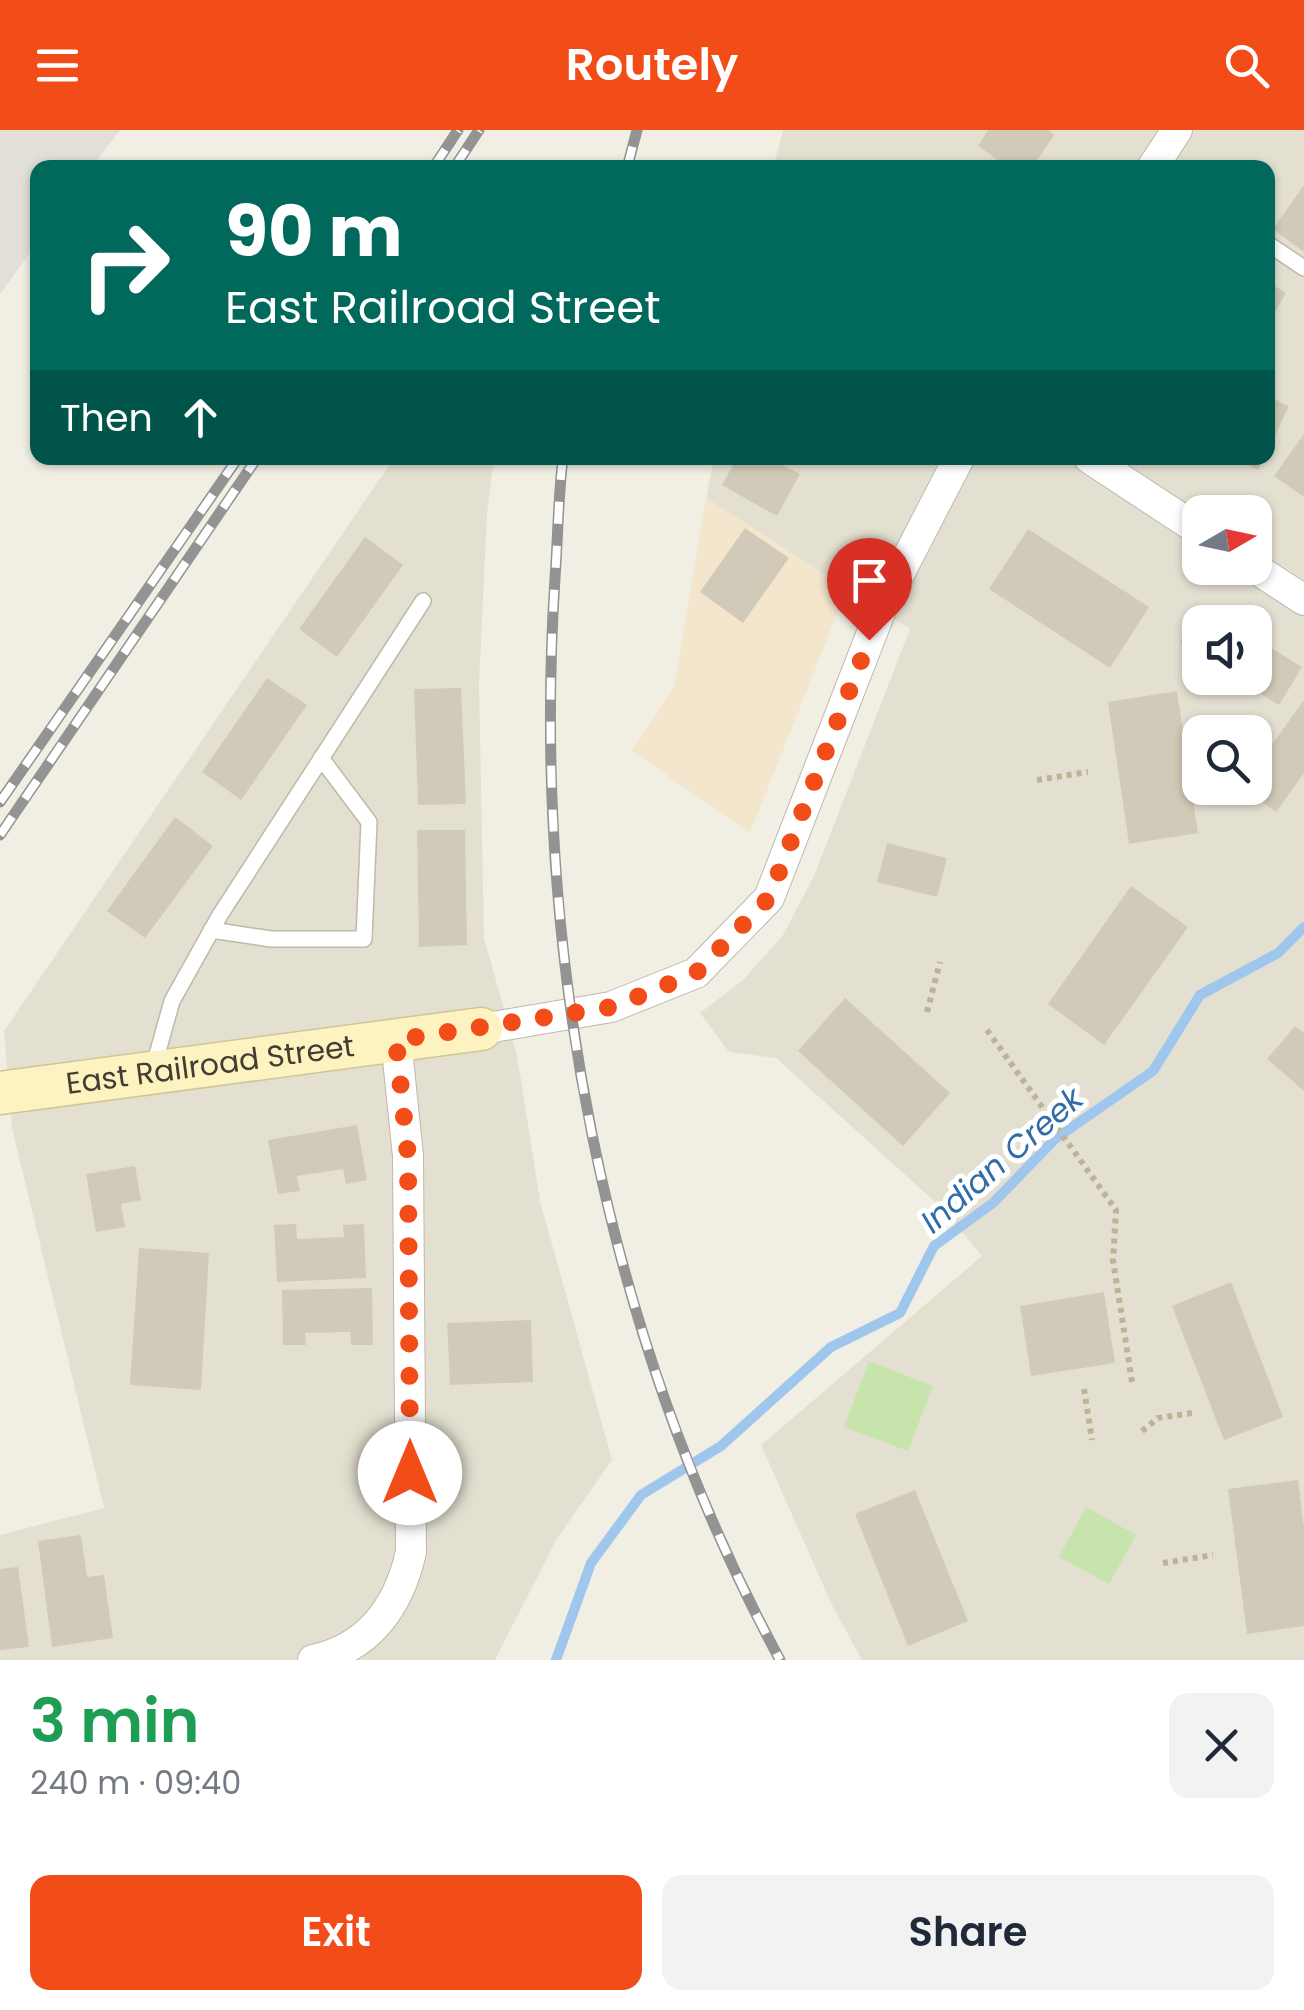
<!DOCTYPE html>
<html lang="en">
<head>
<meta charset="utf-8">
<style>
	:root { --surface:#fff; --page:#f2f2f3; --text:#1f2937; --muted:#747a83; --accent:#f24c18 }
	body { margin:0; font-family:Poppins,sans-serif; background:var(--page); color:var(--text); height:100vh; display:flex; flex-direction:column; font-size:38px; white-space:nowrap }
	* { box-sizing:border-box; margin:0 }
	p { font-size:32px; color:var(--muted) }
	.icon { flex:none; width:55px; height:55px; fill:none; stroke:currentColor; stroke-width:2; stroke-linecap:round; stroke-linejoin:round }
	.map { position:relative; height:1530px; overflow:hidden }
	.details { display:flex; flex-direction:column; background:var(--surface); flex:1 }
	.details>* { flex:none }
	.banner { position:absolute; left:30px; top:30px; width:1245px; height:305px; border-radius:20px; box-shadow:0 2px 8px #0004; background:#00695c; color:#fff; overflow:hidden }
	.needle { width:65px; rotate:81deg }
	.controls { position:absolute; left:1182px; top:365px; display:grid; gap:20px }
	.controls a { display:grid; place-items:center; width:90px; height:90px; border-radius:20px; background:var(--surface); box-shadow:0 2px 8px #0004; font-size:50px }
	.pin { position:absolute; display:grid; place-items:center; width:85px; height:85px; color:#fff; margin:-102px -42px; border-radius:50% 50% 50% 0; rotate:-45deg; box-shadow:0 0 10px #0007 }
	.pin .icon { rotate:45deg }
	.me { position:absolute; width:110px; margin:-55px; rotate:0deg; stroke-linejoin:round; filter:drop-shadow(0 0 8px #0008) }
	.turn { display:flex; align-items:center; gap:35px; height:210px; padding:0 30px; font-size:45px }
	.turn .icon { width:130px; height:130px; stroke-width:2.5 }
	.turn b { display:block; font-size:70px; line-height:85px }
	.then { display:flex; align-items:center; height:95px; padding:0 30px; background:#0003; gap:20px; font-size:38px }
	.round { display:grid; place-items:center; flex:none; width:105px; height:105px; border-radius:20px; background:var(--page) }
	.summary { display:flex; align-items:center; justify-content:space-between; height:170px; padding:0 30px }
	h1 { font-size:60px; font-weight:600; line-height:75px; color:#1e9e55 }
	.action { display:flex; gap:20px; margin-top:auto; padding:20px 30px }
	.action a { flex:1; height:115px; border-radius:20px; background:var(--accent); color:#fff; font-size:40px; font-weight:600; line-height:115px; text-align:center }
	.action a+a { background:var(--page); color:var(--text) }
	header { display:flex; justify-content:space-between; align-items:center; height:130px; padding:0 30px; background:var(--accent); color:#fff; font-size:45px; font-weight:600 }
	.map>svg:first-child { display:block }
	.residential { fill:#e4e0d1; fill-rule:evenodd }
	.commercial { fill:#f3e6cd }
	.industrial { fill:#e2dfd8 }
	.green { fill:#c6e4ac }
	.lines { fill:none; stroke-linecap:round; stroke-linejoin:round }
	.stream { stroke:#9fc6ed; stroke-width:10 }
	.building { fill:#d2cab8 }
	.lane-casing { stroke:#beb9a9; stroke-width:18 }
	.street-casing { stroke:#beb9a9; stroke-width:32 }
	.secondary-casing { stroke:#d0c594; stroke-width:45 }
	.path { stroke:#bdb397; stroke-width:6; stroke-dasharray:5 5; stroke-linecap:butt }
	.lane { stroke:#fff; stroke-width:15 }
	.street { stroke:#fff; stroke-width:30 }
	.secondary { stroke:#fcf3c1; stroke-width:42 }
	.rail-casing { stroke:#939393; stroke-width:11 }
	.rail { stroke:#fff; stroke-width:8; stroke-dasharray:22; stroke-linecap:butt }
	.route { stroke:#f24c18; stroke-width:18; stroke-dasharray:0 32.4 }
	.labels { text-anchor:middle; stroke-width:10; stroke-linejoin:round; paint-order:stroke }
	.street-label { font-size:30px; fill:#423d33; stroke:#fff }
	.water-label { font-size:32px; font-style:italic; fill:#316ca9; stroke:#fff }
</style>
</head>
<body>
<header><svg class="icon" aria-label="menu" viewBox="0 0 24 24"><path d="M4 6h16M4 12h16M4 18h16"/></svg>Routely<svg class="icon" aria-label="search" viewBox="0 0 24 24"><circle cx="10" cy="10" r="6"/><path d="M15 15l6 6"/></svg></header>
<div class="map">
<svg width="1304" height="1530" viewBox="0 0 1304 1530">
	<rect width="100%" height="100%" fill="#f1eee3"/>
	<g class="residential">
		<path d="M783,0H1304V1530H862L832,1475L761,1315L982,1126L944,1080L776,928L729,922L700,883L743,850L783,805L814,746L910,499L706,368L714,328H1268V38L773,37ZM1200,382H1255V438H1200ZM1200,492H1255V548H1200ZM1200,602H1255V658H1200Z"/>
		<path d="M394,328H494L487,383L479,554L484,808L517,925L540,1071L612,1330L556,1410L495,1530H0V1405L104,1378L12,998L4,901Z"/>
	</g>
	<path class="commercial" d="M706,368L847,459L750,703L632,621L674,556Z"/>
	<path class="industrial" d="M0,0H120L92,37L38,38L37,113L0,164Z"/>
	<g class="green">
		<path d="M869,1231L933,1256L908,1321L844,1297Z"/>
		<path d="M1086,1377L1136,1405L1109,1454L1059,1427Z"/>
	</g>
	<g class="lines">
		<path class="stream" d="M556,1530L591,1433L641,1365L721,1316L831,1217L900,1183L934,1116L993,1073L1055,1009L1153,941L1200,865L1278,823L1304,797"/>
	</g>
	<g class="building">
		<path d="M988,0H1048L1054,5L1032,38H1009L978,16Z"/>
		<path d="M1304,55V122L1273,99Z"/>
		<path d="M1268,152L1286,163L1268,194Z"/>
		<path d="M1268,266L1289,276L1268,320Z"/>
		<path d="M1304,304V367L1274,346Z"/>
		<path d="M737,328L750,335L753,328H770L800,344L777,386L722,355Z"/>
		<path d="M1232,328H1264L1258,340Z"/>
		<path d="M745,398L789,428L743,493L700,462Z"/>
		<path d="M1028,399L1149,477L1110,538L989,459Z"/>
		<path d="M365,407L403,435L337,527L299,499Z"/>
		<path d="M1203,475L1231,492H1200V526L1180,513Z"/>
		<path d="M1255,508L1302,537L1279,575L1235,548H1255Z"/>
		<path d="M267,548L307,575L241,670L202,642Z"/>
		<path d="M461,558L466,674L418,675L414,559Z"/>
		<path d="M1177,561L1198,703L1129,714L1108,572Z"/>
		<path d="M1304,570V643L1276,682L1243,658H1255V638Z"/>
		<path d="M175,687L213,716L145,808L107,781Z"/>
		<path d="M417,700H465L467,815L419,817Z"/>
		<path d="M887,713L947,728L937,767L877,752Z"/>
		<path d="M1131,756L1188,797L1104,915L1048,874Z"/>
		<path d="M845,868L950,963L903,1016L798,921Z"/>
		<path d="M1295,896L1304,903V961L1267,929Z"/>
		<path d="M357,995L367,1050L346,1054L343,1039L297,1046L300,1061L278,1064L268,1010Z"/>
		<path d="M135,1036L141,1070L121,1074L125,1097L96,1102L86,1044Z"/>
		<path d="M296,1094L297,1109L344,1107L343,1095L364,1094L366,1148L277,1152L274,1095Z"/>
		<path d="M139,1118L209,1123L201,1260L130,1255Z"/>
		<path d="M1231,1152L1283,1287L1224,1310L1172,1176Z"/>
		<path d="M372,1158L373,1215H351L350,1202L305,1203L306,1215H283L282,1160Z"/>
		<path d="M1104,1162L1115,1233L1031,1246L1020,1176Z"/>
		<path d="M531,1190L533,1252L450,1255L447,1193Z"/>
		<path d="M1298,1350L1304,1398V1496L1247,1504L1228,1359Z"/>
		<path d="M915,1360L968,1491L908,1516L855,1384Z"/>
		<path d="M81,1405L87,1447L104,1445L113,1508L52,1517L38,1411Z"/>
		<path d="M18,1437L29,1517L0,1520V1439Z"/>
	</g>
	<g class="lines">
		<g class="lane-casing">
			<g id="lane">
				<path d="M1268,114L1304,138"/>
				<path d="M211,800L271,809H364L369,692L321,628"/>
				<path d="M153,939L172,871L220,785L423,471"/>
			</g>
		</g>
		<g class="street-casing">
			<g id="street">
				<path d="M1152,38L1177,0"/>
				<path d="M1089,328L1200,401"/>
				<path d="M1255,438L1304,470"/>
				<path d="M481,899L611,877L696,843L769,768L882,477L959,328"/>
				<path d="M313,1530C369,1518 399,1476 411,1422L408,1026L396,910"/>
			</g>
		</g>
		<g class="secondary-casing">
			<g id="secondary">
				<path id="s1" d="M0,963L481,899"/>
			</g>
		</g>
		<g class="path">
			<path d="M1037,650L1088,642"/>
			<path d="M927,882L940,832"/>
			<path d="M987,900L1116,1080L1113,1130L1132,1252"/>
			<path d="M1084,1259L1092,1310"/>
			<path d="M1142,1301L1158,1288L1192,1283"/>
			<path d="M1163,1433L1213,1425"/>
		</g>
		<use href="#lane" class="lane"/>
		<use href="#street" class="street"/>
		<use href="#secondary" class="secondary"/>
		<g class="rail-casing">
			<g id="rail">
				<path d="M433,38L458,0"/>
				<path d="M454,38L479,0"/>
				<path d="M627,38L637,0"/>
				<path d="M563,328C558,367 558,408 555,448C531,817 603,1203 780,1530"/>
				<path d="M0,672L238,328"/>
				<path d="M0,705L257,328"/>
			</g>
		</g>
		<use href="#rail" class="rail"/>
	</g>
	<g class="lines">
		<path class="route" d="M410,1343L408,1026L396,910L612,877L696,843L769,768L869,510"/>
	</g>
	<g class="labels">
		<g class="street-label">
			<text dy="10" stroke="none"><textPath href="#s1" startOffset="212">East Railroad Street</textPath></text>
		</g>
		<g class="water-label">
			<text transform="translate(1002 1030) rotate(-41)" y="11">Indian Creek</text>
		</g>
	</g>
</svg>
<div class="controls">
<a><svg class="needle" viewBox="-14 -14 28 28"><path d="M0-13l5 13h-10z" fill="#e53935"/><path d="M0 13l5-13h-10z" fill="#747a83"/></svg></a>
<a><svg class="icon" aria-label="sound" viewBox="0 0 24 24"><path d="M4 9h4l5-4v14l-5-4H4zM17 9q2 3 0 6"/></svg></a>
<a><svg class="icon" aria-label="search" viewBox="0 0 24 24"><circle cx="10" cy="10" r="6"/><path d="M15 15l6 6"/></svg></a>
</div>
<div class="pin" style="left:869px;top:510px;background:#d93025"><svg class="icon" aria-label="arrive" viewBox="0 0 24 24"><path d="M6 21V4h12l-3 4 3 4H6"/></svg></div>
<svg class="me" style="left:410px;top:1343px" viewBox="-20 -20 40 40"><circle r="19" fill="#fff"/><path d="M0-13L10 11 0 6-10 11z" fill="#f24c18"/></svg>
<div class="banner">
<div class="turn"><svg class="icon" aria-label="right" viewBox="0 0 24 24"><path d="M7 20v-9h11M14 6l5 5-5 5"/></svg><div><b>90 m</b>East Railroad Street</div></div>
<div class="then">Then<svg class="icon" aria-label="ahead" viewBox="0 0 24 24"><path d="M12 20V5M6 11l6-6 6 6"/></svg></div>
</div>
</div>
<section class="details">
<div class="summary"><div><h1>3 min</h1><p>240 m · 09:40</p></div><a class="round"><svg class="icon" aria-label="close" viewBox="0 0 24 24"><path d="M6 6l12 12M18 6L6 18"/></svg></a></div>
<div class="action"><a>Exit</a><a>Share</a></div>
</section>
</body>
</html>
